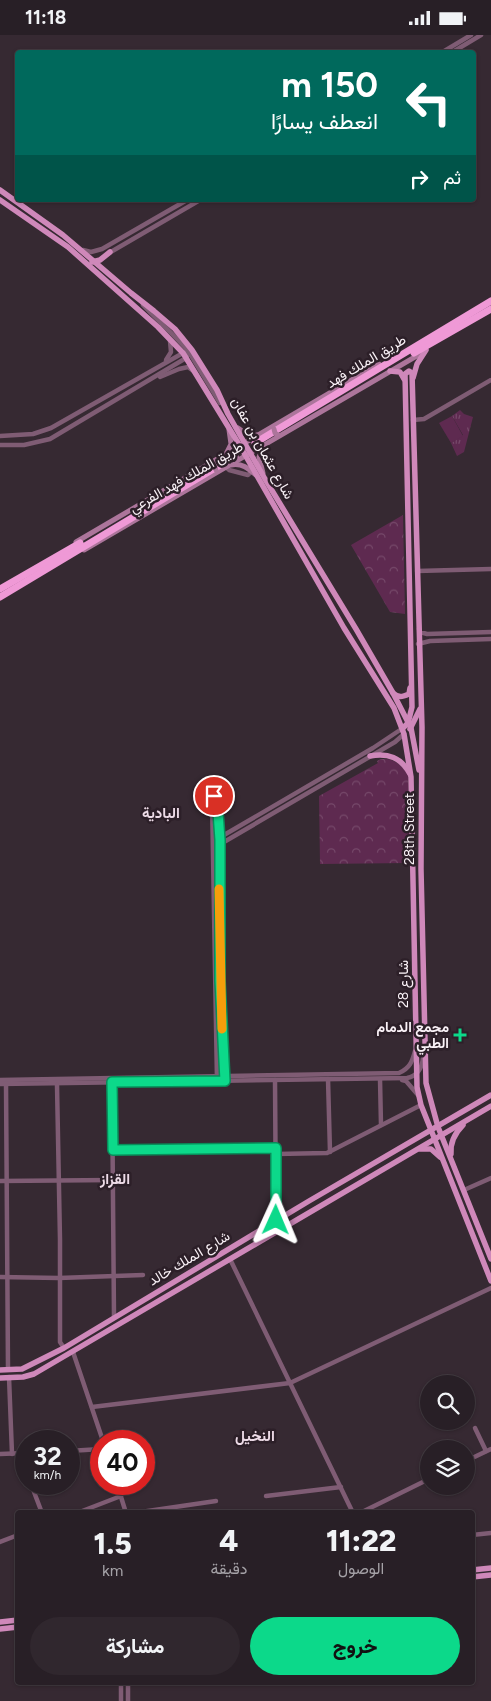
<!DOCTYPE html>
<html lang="ar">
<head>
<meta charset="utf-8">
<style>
	:root { --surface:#281f26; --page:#30272e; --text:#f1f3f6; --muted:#a5a2a7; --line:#443d43; --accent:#0cd98a }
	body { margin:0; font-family:Figtree,Vazirmatn,sans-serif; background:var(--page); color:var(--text); direction:rtl; height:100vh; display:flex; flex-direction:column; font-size:19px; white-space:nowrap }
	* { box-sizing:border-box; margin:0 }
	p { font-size:16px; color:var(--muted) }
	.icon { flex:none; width:28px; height:28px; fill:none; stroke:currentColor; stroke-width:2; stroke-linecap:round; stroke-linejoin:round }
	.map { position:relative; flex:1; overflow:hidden; direction:ltr }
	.drawer { position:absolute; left:15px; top:1475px; width:460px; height:175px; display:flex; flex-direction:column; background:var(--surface); border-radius:5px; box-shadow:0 1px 4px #0004,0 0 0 1px var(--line); direction:rtl }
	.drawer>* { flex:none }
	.banner { position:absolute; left:15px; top:15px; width:461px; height:152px; border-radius:5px; box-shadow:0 1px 4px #0004,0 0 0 1px var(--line); direction:rtl; background:#00695c; color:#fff; overflow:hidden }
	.controls { position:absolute; left:420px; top:1340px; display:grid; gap:10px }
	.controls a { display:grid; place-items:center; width:55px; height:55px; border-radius:50%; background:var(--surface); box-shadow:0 1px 4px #0004,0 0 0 1px var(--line); font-size:25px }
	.speed { position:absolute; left:15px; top:1395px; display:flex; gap:10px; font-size:25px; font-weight:700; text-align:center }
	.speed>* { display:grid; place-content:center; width:65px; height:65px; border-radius:50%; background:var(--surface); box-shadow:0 1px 4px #0004,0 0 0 1px var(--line); line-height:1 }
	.speed small { font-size:12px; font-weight:400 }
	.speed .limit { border:8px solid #d22; background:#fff; color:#111 }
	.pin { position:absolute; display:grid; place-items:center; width:42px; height:42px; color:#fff; margin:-21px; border:2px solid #fff; border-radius:50%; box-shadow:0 1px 5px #0007 }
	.me { position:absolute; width:55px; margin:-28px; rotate:1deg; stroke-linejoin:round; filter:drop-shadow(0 0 4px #0008) }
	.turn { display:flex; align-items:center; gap:18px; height:105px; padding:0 15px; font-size:22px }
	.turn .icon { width:65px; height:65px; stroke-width:2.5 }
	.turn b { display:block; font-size:35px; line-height:42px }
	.then { display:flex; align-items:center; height:48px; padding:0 15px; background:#0003; gap:10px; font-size:19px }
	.eta { display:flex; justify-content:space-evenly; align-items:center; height:85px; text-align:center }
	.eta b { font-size:30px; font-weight:800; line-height:35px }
	.cta { display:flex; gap:10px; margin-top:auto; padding:10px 15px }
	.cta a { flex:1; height:58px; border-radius:30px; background:var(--accent); color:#111; font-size:20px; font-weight:800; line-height:58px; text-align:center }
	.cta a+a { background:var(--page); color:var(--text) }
	.status { display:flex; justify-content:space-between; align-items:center; height:35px; padding:0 25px; background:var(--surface); direction:ltr }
	.status svg { height:14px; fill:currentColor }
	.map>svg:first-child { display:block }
	.grass { fill:url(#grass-tufts) }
	.park { fill:url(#park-crowns) }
	.garden { fill:#5e2a50 }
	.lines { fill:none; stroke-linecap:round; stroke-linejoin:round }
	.motorway-tunnel { stroke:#534750; stroke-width:7; stroke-dasharray:7 3.5; stroke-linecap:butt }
	.tertiary { stroke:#7f5c74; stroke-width:4.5 }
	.secondary { stroke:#ac759b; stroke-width:5 }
	.primary { stroke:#cf88ba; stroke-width:5.5 }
	.motorway { stroke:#ef99d6; stroke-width:7 }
	.secondary-bridge { stroke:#ac759b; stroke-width:5 }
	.route-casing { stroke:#088d5a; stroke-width:12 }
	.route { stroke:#0cd98a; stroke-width:9 }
	.slow { stroke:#f59e0b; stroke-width:9 }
	.poi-dot { fill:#0cd98a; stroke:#2c1f28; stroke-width:2 }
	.labels { text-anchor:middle; stroke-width:5; stroke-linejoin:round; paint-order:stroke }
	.street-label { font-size:14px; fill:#faf2f7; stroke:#2c1f28 }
	.poi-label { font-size:14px; font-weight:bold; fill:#faf2f7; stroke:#2c1f28; text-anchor:end }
	.neighbourhood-label { font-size:15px; font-weight:bold; fill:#eddbe7; stroke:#2c1f28 }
</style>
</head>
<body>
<div class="status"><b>11:18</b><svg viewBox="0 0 49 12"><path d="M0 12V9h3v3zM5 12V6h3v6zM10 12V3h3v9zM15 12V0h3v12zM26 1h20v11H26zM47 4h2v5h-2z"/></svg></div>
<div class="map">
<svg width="491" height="1666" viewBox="0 0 491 1666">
	<defs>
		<pattern id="grass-tufts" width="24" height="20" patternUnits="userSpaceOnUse" patternTransform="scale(1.25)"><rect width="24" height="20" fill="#5e2a50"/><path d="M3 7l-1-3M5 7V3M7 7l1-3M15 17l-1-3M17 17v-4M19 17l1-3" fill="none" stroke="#76496a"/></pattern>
		<pattern id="park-crowns" width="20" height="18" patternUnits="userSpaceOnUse" patternTransform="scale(1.25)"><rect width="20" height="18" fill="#5e2a50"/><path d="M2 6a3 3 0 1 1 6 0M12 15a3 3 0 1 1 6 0" fill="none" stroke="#76496a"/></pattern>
	</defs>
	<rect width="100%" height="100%" fill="#362932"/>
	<path class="grass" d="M460,375L464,379L473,382L464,417L457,421L451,408L463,400L452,381Z"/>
	<g class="park">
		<path d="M403,480L405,579L390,577L351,510Z"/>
		<path d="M381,724C394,723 400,729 408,739L409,828L320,829L319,761L378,728L377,726Z"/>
	</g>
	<path class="garden" d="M452,381L463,401L451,408L439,388Z"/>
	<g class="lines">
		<path class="motorway-tunnel" d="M234,419L255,408"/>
		<g class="tertiary">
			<path d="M441,18L471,0"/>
			<path d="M451,18L481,0"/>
			<path d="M83,215L91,217L102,214L187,165"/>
			<path d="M109,218L200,165"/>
			<path d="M166,325L171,317L170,306"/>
			<path d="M160,342L179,334L188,332L192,335"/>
			<path d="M413,385L424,384L491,345"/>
			<path d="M0,401L33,399L51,393L183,318L189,317L220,368"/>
			<path d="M0,410H24L50,404L186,323L189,317C175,300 158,286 143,270"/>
			<path d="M226,432L229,435L248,440L252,436"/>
			<path d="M417,536L491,534"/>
			<path d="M419,594L420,597L427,599L491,597"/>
			<path d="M418,609L430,606L491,604"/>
			<path d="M219,805L224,800L373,713L403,693"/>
			<path d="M219,805L224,807L395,707L404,699"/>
			<path d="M328,1044L330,1117"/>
			<path d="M380,1044L381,1090"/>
			<path d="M0,1045L399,1038C410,1033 412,1027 415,1016"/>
			<path d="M275,1045L276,1185"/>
			<path d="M402,1045L406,1046L418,1060"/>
			<path d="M217,1046L212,764L215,761L217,763L219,805L220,946L225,1045"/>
			<path d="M112,1047L114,1282"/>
			<path d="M6,1048L8,1334"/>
			<path d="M0,1049L407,1043C417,1041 422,1033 423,1023"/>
			<path d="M57,1050L60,1205V1307L64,1313"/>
			<path d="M113,1115L276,1113"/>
			<path d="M276,1119L327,1118L421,1070"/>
			<path d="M0,1146L113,1145"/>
			<path d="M464,1155L491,1143"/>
			<path d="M230,1224L353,1478"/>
			<path d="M0,1242L59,1243L143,1240"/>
			<path d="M73,1317L103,1406"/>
			<path d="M9,1342L12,1419"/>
			<path d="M92,1372L290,1348L491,1253"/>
			<path d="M475,1393L486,1416"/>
			<path d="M69,1416L101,1414"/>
			<path d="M20,1418L26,1435"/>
			<path d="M0,1419L26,1418"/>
			<path d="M466,1426L491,1414"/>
			<path d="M31,1449L42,1478"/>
			<path d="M117,1449L126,1478"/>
			<path d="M266,1461L341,1452"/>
			<path d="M77,1478L121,1461"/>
			<path d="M134,1478L216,1466"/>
			<path d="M360,1478L429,1444"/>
			<path d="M472,1500L491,1498"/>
			<path d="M0,1507L18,1500"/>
			<path d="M121,1648V1666"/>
			<path d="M128,1648V1666"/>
		</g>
		<g class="secondary">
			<path d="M238,393L248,400H257"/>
			<path d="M227,417L231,409L229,395"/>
			<path d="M231,430C242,428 248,433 256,440"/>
			<path d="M263,438L259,422L264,411"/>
			<path d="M76,507L379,329"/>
			<path d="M84,515L420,319"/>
		</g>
		<g class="primary">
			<path d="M0,155L63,200L131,258L154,276L175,294L192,315L217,355L228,379L265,444L356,594L393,658L411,693L419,735"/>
			<path d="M0,165L68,212L158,292L183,318L240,411L344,593L394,673L404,699L411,742L417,1052L421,1070L431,1095L491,1246"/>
			<path d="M92,227L100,225L110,217"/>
			<path d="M390,336L400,337L404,344"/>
			<path d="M413,343L417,329L426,315"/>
			<path d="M393,658C399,663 402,662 409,659L410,653"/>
			<path d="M403,693L408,688L412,672L405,339L409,336L412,338L422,692L421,834L426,1048L438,1092L491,1224"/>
			<path d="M410,694L420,674"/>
			<path d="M370,721C388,718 401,722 410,739"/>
			<path d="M420,1114H431L440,1122"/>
			<path d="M451,1119C450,1107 455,1098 463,1090"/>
			<path d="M0,1335L22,1334L64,1313L309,1166L491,1060"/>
			<path d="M0,1343L23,1342L34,1339L491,1071"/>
			<path d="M472,1535L491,1533"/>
			<path d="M472,1542L491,1540"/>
			<path d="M0,1587L18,1585"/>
			<path d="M0,1594L18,1592"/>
		</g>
		<g class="motorway">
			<path d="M414,318L491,274"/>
			<path d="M255,408L491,266"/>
			<path d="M0,554L80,508"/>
			<path d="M0,562L235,421"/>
		</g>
		<g class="secondary-bridge">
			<path d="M274,394L275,398L278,400"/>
			<path d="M212,430L215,431L216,435"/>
		</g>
	</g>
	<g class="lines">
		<g class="route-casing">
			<path id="route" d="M214,761L217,763L220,805V946L225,1046L112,1047L113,1115L276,1113V1185"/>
		</g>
		<use href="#route" class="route"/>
		<path class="slow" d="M219,854L222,994"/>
	</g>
	<path class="poi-dot" d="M457.5 992.5h5v5h5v5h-5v5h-5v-5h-5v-5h5z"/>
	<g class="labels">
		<g class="street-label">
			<text transform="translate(366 326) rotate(-31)" y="5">طريق الملك فهد</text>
			<text transform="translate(263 413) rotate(61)" y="5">شارع عثمان بن عفان</text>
			<text transform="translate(186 442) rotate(-30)" y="5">طريق الملك فهد الفرعي</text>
			<text transform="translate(409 794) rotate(-90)" y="5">28th Street</text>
			<text transform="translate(403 949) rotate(-90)" y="5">شارع 28</text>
			<text transform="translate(189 1223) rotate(-31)" y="5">شارع الملك خالد</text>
		</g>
		<g class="poi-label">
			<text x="449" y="997">مجمع الدمام<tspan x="449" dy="16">الطبي</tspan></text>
		</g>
		<g class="neighbourhood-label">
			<text x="161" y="783">البادية</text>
			<text x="115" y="1149">القزاز</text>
			<text x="255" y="1406">النخيل</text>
		</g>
	</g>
</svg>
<div class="controls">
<a><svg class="icon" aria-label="search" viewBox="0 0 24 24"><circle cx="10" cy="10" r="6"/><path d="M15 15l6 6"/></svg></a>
<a><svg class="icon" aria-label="layers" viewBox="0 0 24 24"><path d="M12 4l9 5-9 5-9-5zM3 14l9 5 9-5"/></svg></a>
</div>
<div class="speed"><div>32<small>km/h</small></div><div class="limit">40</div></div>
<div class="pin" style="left:214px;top:761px;background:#d93025"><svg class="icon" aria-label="arrive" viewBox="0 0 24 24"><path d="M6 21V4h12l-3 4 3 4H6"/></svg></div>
<svg class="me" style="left:276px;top:1185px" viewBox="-20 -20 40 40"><path d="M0-17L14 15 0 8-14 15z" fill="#0cd98a" stroke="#fff" stroke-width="4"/></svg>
<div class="banner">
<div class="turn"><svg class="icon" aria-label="left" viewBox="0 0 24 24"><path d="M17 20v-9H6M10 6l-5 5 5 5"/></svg><div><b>150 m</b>انعطف يسارًا</div></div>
<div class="then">ثم<svg class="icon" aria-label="right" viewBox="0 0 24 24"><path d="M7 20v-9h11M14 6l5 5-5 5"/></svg></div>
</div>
<section class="drawer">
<div class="eta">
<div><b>11:22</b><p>الوصول</p></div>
<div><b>4</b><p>دقيقة</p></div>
<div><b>1.5</b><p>km</p></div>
</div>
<div class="cta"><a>خروج</a><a>مشاركة</a></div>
</section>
</div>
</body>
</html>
